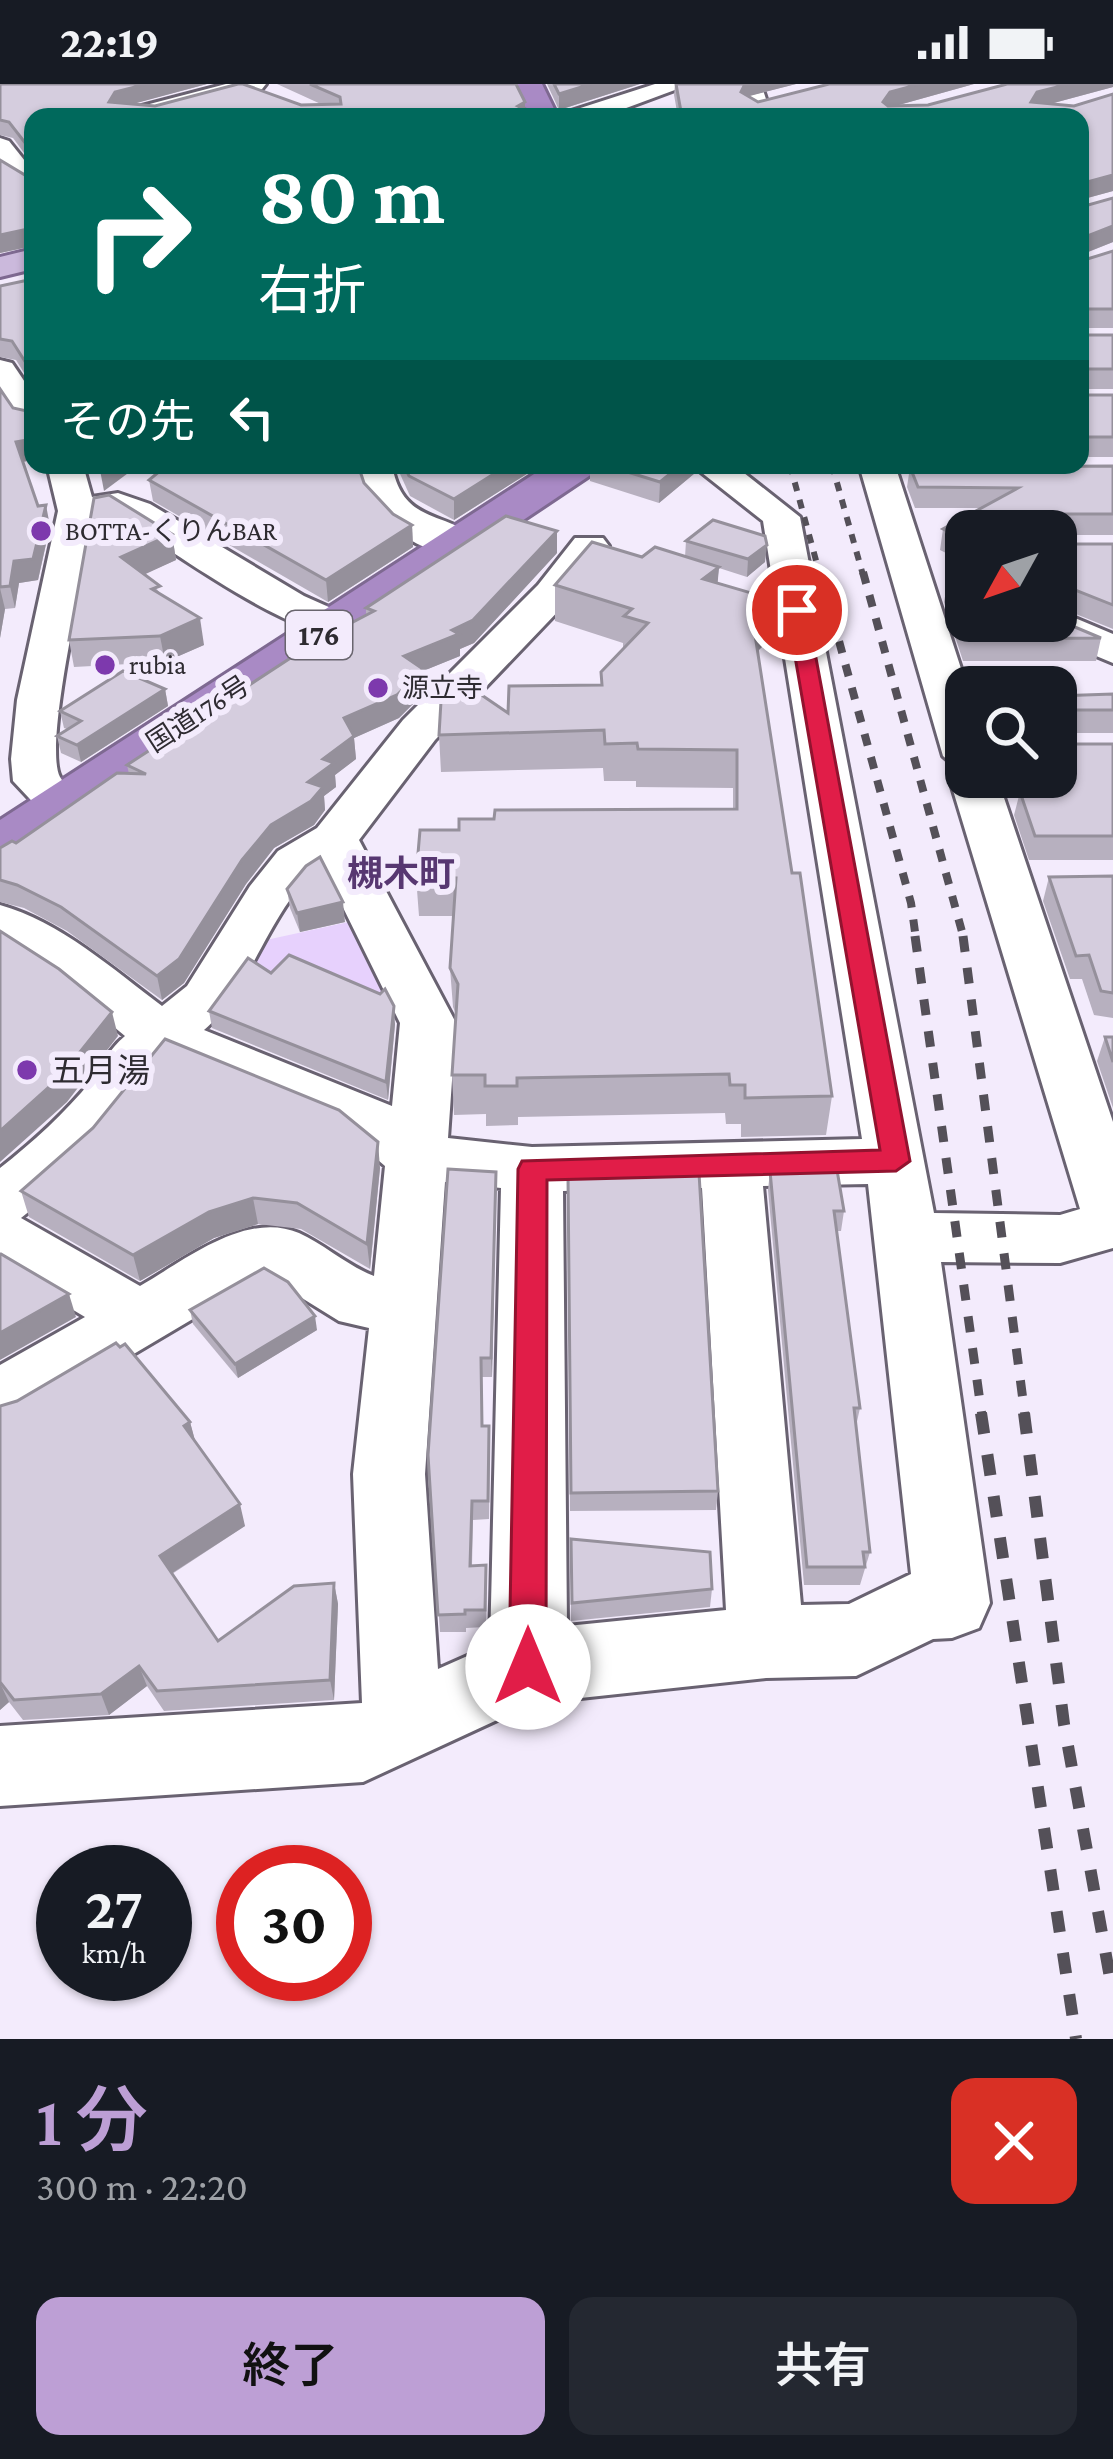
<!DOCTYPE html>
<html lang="ja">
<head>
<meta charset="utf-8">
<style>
	:root { --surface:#171b24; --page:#242831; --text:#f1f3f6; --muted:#9ea1a6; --accent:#bd9fd5 }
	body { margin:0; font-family:"Crimson Pro","Noto Sans JP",serif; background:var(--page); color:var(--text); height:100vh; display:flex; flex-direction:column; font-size:45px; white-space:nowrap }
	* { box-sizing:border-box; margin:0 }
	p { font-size:39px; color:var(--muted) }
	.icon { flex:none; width:66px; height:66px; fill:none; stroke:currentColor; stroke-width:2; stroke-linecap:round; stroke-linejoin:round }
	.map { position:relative; height:1955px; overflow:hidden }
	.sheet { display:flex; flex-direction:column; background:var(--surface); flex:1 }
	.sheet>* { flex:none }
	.top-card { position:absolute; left:24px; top:24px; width:1065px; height:366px; border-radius:24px; box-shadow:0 3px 9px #0004; background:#00695c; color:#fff; overflow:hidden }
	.needle { width:78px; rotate:230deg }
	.tools { position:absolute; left:945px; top:426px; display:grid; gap:24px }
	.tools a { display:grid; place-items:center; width:132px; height:132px; border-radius:24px; background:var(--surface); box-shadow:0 3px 9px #0004; font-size:60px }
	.speed { position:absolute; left:36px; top:1761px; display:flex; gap:24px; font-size:60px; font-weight:700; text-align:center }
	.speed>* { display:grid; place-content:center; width:156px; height:156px; border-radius:50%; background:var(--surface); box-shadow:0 3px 9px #0004; line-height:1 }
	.speed small { font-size:30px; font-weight:400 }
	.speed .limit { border:18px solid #d22; background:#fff; color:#111 }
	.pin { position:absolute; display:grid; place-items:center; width:102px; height:102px; color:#fff; margin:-51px; border:6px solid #fff; border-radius:50%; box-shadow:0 3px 12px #0007 }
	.me { position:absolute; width:132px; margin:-66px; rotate:0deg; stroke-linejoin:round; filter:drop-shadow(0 0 9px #0008) }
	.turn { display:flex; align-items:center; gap:42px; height:252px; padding:0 36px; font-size:54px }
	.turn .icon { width:156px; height:156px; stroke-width:2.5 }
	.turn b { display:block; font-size:84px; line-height:102px }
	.then { display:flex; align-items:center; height:114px; padding:0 36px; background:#0003; gap:24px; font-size:45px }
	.round { display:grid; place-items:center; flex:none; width:126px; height:126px; border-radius:24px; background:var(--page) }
	.overview { display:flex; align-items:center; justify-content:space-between; height:204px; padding:0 36px }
	h1 { font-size:72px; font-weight:600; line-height:90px; color:var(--accent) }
	.cta { display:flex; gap:24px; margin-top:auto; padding:24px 36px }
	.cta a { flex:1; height:138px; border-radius:24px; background:var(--accent); color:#111; font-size:48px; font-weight:600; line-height:138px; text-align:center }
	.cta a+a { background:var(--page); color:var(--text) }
	.status { display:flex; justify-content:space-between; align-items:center; height:84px; padding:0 60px; background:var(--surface); direction:ltr }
	.status svg { height:33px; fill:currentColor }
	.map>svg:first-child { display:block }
	.green { fill:#e7d1fd }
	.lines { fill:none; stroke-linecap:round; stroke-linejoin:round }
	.minor-casing { stroke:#696271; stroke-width:6 }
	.major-casing { stroke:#7e6991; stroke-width:6 }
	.highway-casing { stroke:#7e6991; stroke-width:6 }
	.minor { fill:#fff; fill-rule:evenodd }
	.major { fill:#cbb9dc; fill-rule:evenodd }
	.highway { fill:#a98ac5; fill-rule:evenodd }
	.rail-far3 { stroke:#545058; stroke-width:6; stroke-dasharray:9 9; stroke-linecap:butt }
	.rail-far2 { stroke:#545058; stroke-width:8; stroke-dasharray:12 12; stroke-linecap:butt }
	.rail-far1 { stroke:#545058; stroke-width:9; stroke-dasharray:16 16; stroke-linecap:butt }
	.rail { stroke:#545058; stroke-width:12; stroke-dasharray:21 21; stroke-linecap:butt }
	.wall { fill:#b7b0bf }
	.shaded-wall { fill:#95909b }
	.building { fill:#d5cdde; stroke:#95909b; stroke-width:3 }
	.route { fill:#e11d48; stroke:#92132f; stroke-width:3 }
	.poi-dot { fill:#7d39ad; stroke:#f3ebfc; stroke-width:4.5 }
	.labels { text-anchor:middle; stroke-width:12; stroke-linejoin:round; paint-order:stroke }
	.far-poi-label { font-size:27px; fill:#2e2b31; stroke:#f3ebfc; text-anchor:start }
	.far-street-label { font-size:27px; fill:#2e2b31; stroke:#f3ebfc }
	.shield { fill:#f3ebfc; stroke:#69656e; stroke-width:3 }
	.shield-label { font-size:30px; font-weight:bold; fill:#2e2b31 }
	.poi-label { font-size:33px; fill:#2e2b31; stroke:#f3ebfc; text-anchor:start }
	.neighbourhood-label { font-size:36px; font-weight:bold; fill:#573771; stroke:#f3ebfc }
</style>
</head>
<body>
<div class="status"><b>22:19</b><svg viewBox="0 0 49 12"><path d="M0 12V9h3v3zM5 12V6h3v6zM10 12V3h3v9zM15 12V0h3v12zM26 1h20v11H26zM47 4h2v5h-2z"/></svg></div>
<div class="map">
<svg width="1113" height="1955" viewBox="0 0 1113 1955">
	<rect width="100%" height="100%" fill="#f3ebfc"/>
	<path class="green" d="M358,836L400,931L290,885L245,899L266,856Z"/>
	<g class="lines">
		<g class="minor-casing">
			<g id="minor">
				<path d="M226,0H266L262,5L156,33H116L119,28Z"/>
				<path d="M655,0H691L602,33H565L568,28Z"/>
				<path d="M737,0H761L772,33H748Z"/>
				<path d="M0,54L9,57L33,87V107L0,85Z"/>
				<path d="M0,276L12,279L33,310V345L21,342L0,311Z"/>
				<path d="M47,381H83L92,413L118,409L150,420L304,512L349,532L355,541L349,550C302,562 168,464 124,436L114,432L95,435C86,479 43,661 60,693C65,702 79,711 85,720L78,730L61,734L44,730L13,697L11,675L17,616L58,427Z"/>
				<path d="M356,381H392C403,445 454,425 479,460L473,468C423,481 362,429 356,381Z"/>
				<path d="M692,381H734L800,433L934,1129L1060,1131L1080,1125L949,693L956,683L943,672L859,381H895L967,603L966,693H997L1113,1038V1164L1060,1179L941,1178L990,1519L979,1544L952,1554L933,1555L856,1592L766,1594L534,1619L363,1698L0,1722V1642L362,1619L353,1390L369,1244L339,1237L268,1193L262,1194L24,1335L0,1344V1281L85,1233L0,1182V1084C32,1059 65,1029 91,997C103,980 109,965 125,952L68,905L0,861V821C59,837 114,886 162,922L187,902L250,802L278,767L317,744L403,636L538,501L575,454H603L609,462L566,519L435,656L359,756L456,939L448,1054L532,1063L862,1055L763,437ZM323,783L400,939L392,1022L204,946C254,904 271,816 323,783ZM170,976L345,1048L385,1082L374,1192C348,1182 325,1161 299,1149C246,1126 184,1177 140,1202L21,1134C63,1101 105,1064 136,1021C149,1004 153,990 170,976ZM445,1098L501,1104L490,1562L438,1585L425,1390ZM868,1100L911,1490L849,1520L801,1521L763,1102ZM702,1104L726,1526L567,1542L563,1107Z"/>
				<path d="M1056,526L1113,550V579L1034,546L1028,537H1056Z"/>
			</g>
		</g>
		<g class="major-casing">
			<path id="major" d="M33,165V185L0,193V173Z"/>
		</g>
		<g class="highway-casing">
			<g id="highway">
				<path d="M514,0H542L558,33H530Z"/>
				<path d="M548,381H598L592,390L20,773L0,778V736Z"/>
			</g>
		</g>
		<use href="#minor" class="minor"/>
		<use href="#major" class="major"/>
		<use href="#highway" class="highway"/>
		<g class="rail-far3">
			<path d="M790,381L820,491"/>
			<path d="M832,381L863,491"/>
		</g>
		<g class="rail-far2">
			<path d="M820,488L911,819L916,855"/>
			<path d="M863,488L964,855"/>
		</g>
		<g class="rail-far1">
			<path d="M915,852L982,1332"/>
			<path d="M963,852L1025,1332"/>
		</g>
		<g class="rail">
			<path d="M981,1329L1076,1955"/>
			<path d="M1024,1329L1064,1640L1113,1910"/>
		</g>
	</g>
	<g class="wall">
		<path d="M0,0H207L132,20L155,22L323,21L277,0H516L525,18V33H33V376L23,378L38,422L50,442L38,496L19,499L15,524L5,525L0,554V305L13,324L31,328L33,303L16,276L0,273V202L33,195L32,162L0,169V76L30,94L33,81L13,54L0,51Z"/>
		<path d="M547,0H640L559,26Z"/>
		<path d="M675,0H796L748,12L758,18L974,0L895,22L928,21L1113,0V3L1050,20L1074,22L1113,10V107L1080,116L1081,123L1113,114V158L1081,171V177L1113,167V244H1081V251H1113V305H1081V311H1113V373H1080V33H678L674,11Z"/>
		<path d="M396,381H541L454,436L410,412Z"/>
		<path d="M590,381H696L695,389L659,419L590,397Z"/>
		<path d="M1113,382V451H1057L1058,460H1113V545L1056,522V447H966V479L940,466L943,445L981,424H915L907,403L910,383Z"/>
		<path d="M149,396L364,399L393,430L412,441L413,463L328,518L153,417Z"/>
		<path d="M172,450L176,476L144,490L204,561L165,578L74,583L69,556Z"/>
		<path d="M686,457L765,478L747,493L719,484L717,499L767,525L764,561L758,567L792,789L832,1012L826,1051L741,1053V1040H726L725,1029L518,1033V1041L486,1042V1030L454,1031L452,991L456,930L453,923L450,884L453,832H419L416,793L459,746L494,735L733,725V704L636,703V697H604L603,684L441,688L439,651L601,601L623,566V559L555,537V501L642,473H685Z"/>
		<path d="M557,469L474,559L460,565V572L423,587L425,608L399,634L354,654L356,675L335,691L336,703L324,712L325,726L314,741L274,764L246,800L184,899L162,916L67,847L24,824L0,818V764L16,759L129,690L127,681L366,531V524Z"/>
		<path d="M966,494V537L1101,554L1096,577H963L952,543L953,537L949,535L944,518L948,496Z"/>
		<path d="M165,605L168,622L81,678L61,669L57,652L67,645L64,644L60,627Z"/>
		<path d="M1113,610V649H1058V660H1113V776H1029L1014,731L1020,708H1040L1036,693H1056V612Z"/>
		<path d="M1113,792V934L1094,931L1082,895H1070L1043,817L1049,793Z"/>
		<path d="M287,805L345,838L300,848L290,824Z"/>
		<path d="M271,889L395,940L388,1016L212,944L209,927Z"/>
		<path d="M1105,953H1113V1024L1097,977Z"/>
		<path d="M380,1084L370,1185L301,1145L258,1140L214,1154L140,1197L29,1133L21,1107Z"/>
		<path d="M770,1087L844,1127L841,1147H836L860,1324L856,1342L870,1468L860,1501H804L768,1106Z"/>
		<path d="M496,1088L492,1293H482L483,1342L490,1361L489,1435L473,1436L472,1482L487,1499L486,1543L466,1544V1548H440L428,1371Z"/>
		<path d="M568,1092L718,1407L716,1426L570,1427Z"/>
		<path d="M190,1226L317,1246L238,1294L193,1240Z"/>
		<path d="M0,1322L190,1338L195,1357L245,1442L172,1490L218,1557L334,1499L338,1520L334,1616L164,1627L147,1602L109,1631L23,1636L9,1618L0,1626Z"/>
		<path d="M571,1455L712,1505L710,1523L571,1537Z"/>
	</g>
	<g class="shaded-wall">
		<path d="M147,0H207L118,24L109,18L115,8Z"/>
		<path d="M591,0H640L559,26V10Z"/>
		<path d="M745,0H796L746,13L741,8Z"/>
		<path d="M920,0H974L888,24L883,18L890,8Z"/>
		<path d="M1069,0H1113V3L1035,24L1031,18L1037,8Z"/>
		<path d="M525,18V33H489L518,22Z"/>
		<path d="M1113,91V107L1080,116V100Z"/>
		<path d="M1113,142V158L1080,171V155Z"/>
		<path d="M32,144L33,162L0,169V151Z"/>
		<path d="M33,355V376L21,378L16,358Z"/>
		<path d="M107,381H139L104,407L100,386Z"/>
		<path d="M508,381H541L454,436V415Z"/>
		<path d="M681,381H696L695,389L659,419L660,398Z"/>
		<path d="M46,421L50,442L38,496L19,499L15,524L10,502L14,477Z"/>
		<path d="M412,441L413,463L328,518L326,496Z"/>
		<path d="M557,447V469L474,559L460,565V572L423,587L425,608L399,634L354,654L356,675L335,691L336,703L324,712L325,726L314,741L274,764L246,800L184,899L162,916L157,892L242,776L308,698L344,634L404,572L452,546Z"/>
		<path d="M172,450L176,476L126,499L121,473Z"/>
		<path d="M767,461L765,478L747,493L748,475Z"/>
		<path d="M719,483L716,518L703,495Z"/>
		<path d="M0,504L5,525L0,554Z"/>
		<path d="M765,513L764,529L767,525L764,561L750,574L756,521Z"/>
		<path d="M200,534L204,561L165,578L160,552Z"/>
		<path d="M165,605L168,622L81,678L77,661Z"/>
		<path d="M343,818L345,838L300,848L297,829Z"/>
		<path d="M394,922L395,940L388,1016L386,998Z"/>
		<path d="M112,928L118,952L67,1018L0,1078V1047Z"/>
		<path d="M378,1058L380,1084L370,1185L367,1160Z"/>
		<path d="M496,1088V1108L492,1293L491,1274Z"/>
		<path d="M253,1114L258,1140L214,1154L140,1197L133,1171L209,1128Z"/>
		<path d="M69,1210L76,1233L0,1276V1249Z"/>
		<path d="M315,1232L317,1246L238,1294L235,1280Z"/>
		<path d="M190,1338L196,1360L184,1342Z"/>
		<path d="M240,1420L245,1442L166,1493L160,1472Z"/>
		<path d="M334,1499L338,1520L334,1616L330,1596Z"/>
		<path d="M139,1582L147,1602L109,1631L101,1610Z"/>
		<path d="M0,1599L9,1618L0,1626Z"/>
	</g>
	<g class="building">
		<path d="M0,0H147L115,8L109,18L155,22L238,0H243L301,21L341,20L340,13L310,0H516L525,18L518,22L523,24L489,33H33V69L9,38L0,36Z"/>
		<path d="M554,0H591L559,10Z"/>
		<path d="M676,0H745L741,8L758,18L829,0H920L890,8L883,18L888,22L928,21L1007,0H1069L1037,8L1031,18L1074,22L1113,10V91L1080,100V33H682Z"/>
		<path d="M0,76L30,94L33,78V290L12,257L0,255V202L33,195L32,144L0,151Z"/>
		<path d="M1080,106L1081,123L1113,114V142L1080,155Z"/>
		<path d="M1080,165L1081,177L1113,167V225H1081V251H1113V285H1081V311H1113V353H1080Z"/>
		<path d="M33,297V355L16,358L38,422L46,421L33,475L14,477L10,502L0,503V305L13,324L31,328Z"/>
		<path d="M167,381H358L364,399L393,430L412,441L326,496L149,396Z"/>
		<path d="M404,381H508L454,415L409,392Z"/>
		<path d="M605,381H681L660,398Z"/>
		<path d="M1113,382V430H1057L1058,460H1113V521L1060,500L1056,511V447H966V456L943,445L1018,404L918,403L910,383Z"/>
		<path d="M109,411L172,450L121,473L160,502L152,505L200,534L160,552L69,556L94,414Z"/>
		<path d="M506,432L557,447L473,536L452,546L459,550L404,572L423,585L397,611L344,634L354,652L323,675L334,679L308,698L323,703L311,717L271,741L242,776L179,875L157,892L61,823L17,801L0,796V764L12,757L16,759L117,689L146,690L127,681L315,558L374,527L366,524Z"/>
		<path d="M713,436L765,452L767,461L748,475L686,457Z"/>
		<path d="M592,458L642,473L655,463L719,483L703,495L765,513L756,521L767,525L753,538L792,789H800L832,1012L745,1014V1001H730L729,990L517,994V1002H485V991H452L458,900L450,884L456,794L416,793L420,746H459V735H494L495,726L737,725V666L638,665L637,659L605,660L604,646L439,651L441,617L461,597L508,629L509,602L602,601L601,588L648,539L624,532L632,525L555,501Z"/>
		<path d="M966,494V537H1056V535L1101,554L967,555L956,521L961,518L953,513L948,496Z"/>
		<path d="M123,587L165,605L77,661L57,652L81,637L60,627Z"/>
		<path d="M1113,610V626H1058V660H1113V752H1035L1020,708H1054L1049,693H1056V612Z"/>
		<path d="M320,773L343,818L297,829L287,805L306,782Z"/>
		<path d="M1113,792V909L1101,907L1089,871L1076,872L1049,793Z"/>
		<path d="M0,847L59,885L112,928L60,993L0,1047Z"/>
		<path d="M289,871L380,910L385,905L394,922L386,998L209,927L248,874L271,889Z"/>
		<path d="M1105,953H1113V978Z"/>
		<path d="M165,955L339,1026L378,1058L367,1160L297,1119L253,1114L209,1128L133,1171L21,1107L93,1044Z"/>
		<path d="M448,1085L496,1088L491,1274H481L482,1342H489L488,1417H472L470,1482L486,1481L485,1526H465V1530L438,1531L428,1371Z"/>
		<path d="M837,1086L844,1127H834L860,1324H854L870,1468H863L865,1483H807L770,1087Z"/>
		<path d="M699,1089L718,1407L571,1409L568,1092Z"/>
		<path d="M0,1170H1L69,1210L0,1249Z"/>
		<path d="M264,1184L288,1198L315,1232L235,1280L190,1226Z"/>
		<path d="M116,1259L120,1263L125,1260L190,1338L184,1342L240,1420L160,1472L218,1557L294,1502L334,1499L330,1596L157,1607L139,1582L101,1610L14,1616L0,1598V1322L17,1317Z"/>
		<path d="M571,1455L710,1468L712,1505L572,1519Z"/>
	</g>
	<path class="route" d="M797,521L807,526L910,1077L896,1087L547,1096L546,1583L541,1596L528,1601L515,1596L509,1583L518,1085L522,1077L880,1066L787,526Z"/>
	<g class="poi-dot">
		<circle cx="41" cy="447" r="12"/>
		<circle cx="105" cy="581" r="12"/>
		<circle cx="378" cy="604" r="12"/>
		<circle cx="27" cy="986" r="12"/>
	</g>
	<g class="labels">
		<g class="far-poi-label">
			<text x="65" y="456">BOTTA-くりんBAR</text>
			<text x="129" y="590">rubia</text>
			<text x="402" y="613">源立寺</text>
		</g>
		<g class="far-street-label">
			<text transform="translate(198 630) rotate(-33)" y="9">国道176号</text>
		</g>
		<rect class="shield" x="286" y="527" width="66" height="48" rx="9"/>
		<g class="shield-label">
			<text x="319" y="561">176</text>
		</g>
		<g class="poi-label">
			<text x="51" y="998">五月湯</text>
		</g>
		<g class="neighbourhood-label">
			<text x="401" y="802">槻木町</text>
		</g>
	</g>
</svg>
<div class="tools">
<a><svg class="needle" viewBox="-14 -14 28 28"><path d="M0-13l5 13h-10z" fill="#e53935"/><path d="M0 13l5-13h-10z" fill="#9ea1a6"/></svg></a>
<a><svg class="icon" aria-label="search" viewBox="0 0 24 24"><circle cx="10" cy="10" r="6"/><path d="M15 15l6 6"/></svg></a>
</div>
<div class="speed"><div>27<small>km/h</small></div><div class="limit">30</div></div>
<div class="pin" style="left:797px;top:526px;background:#d93025"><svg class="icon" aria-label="arrive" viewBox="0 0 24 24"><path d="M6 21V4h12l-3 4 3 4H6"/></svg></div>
<svg class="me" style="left:528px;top:1583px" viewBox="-20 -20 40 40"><circle r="19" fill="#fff"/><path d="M0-13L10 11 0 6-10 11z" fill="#e11d48"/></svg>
<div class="top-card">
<div class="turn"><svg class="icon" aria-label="right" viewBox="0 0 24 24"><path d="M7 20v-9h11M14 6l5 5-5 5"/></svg><div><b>80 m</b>右折</div></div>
<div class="then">その先<svg class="icon" aria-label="left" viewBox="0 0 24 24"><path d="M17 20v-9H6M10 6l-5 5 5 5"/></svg></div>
</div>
</div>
<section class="sheet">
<div class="overview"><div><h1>1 分</h1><p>300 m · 22:20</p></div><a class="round" style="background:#d93025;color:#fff"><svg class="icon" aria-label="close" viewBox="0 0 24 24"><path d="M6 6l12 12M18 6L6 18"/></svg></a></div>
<div class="cta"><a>終了</a><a>共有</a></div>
</section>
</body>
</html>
